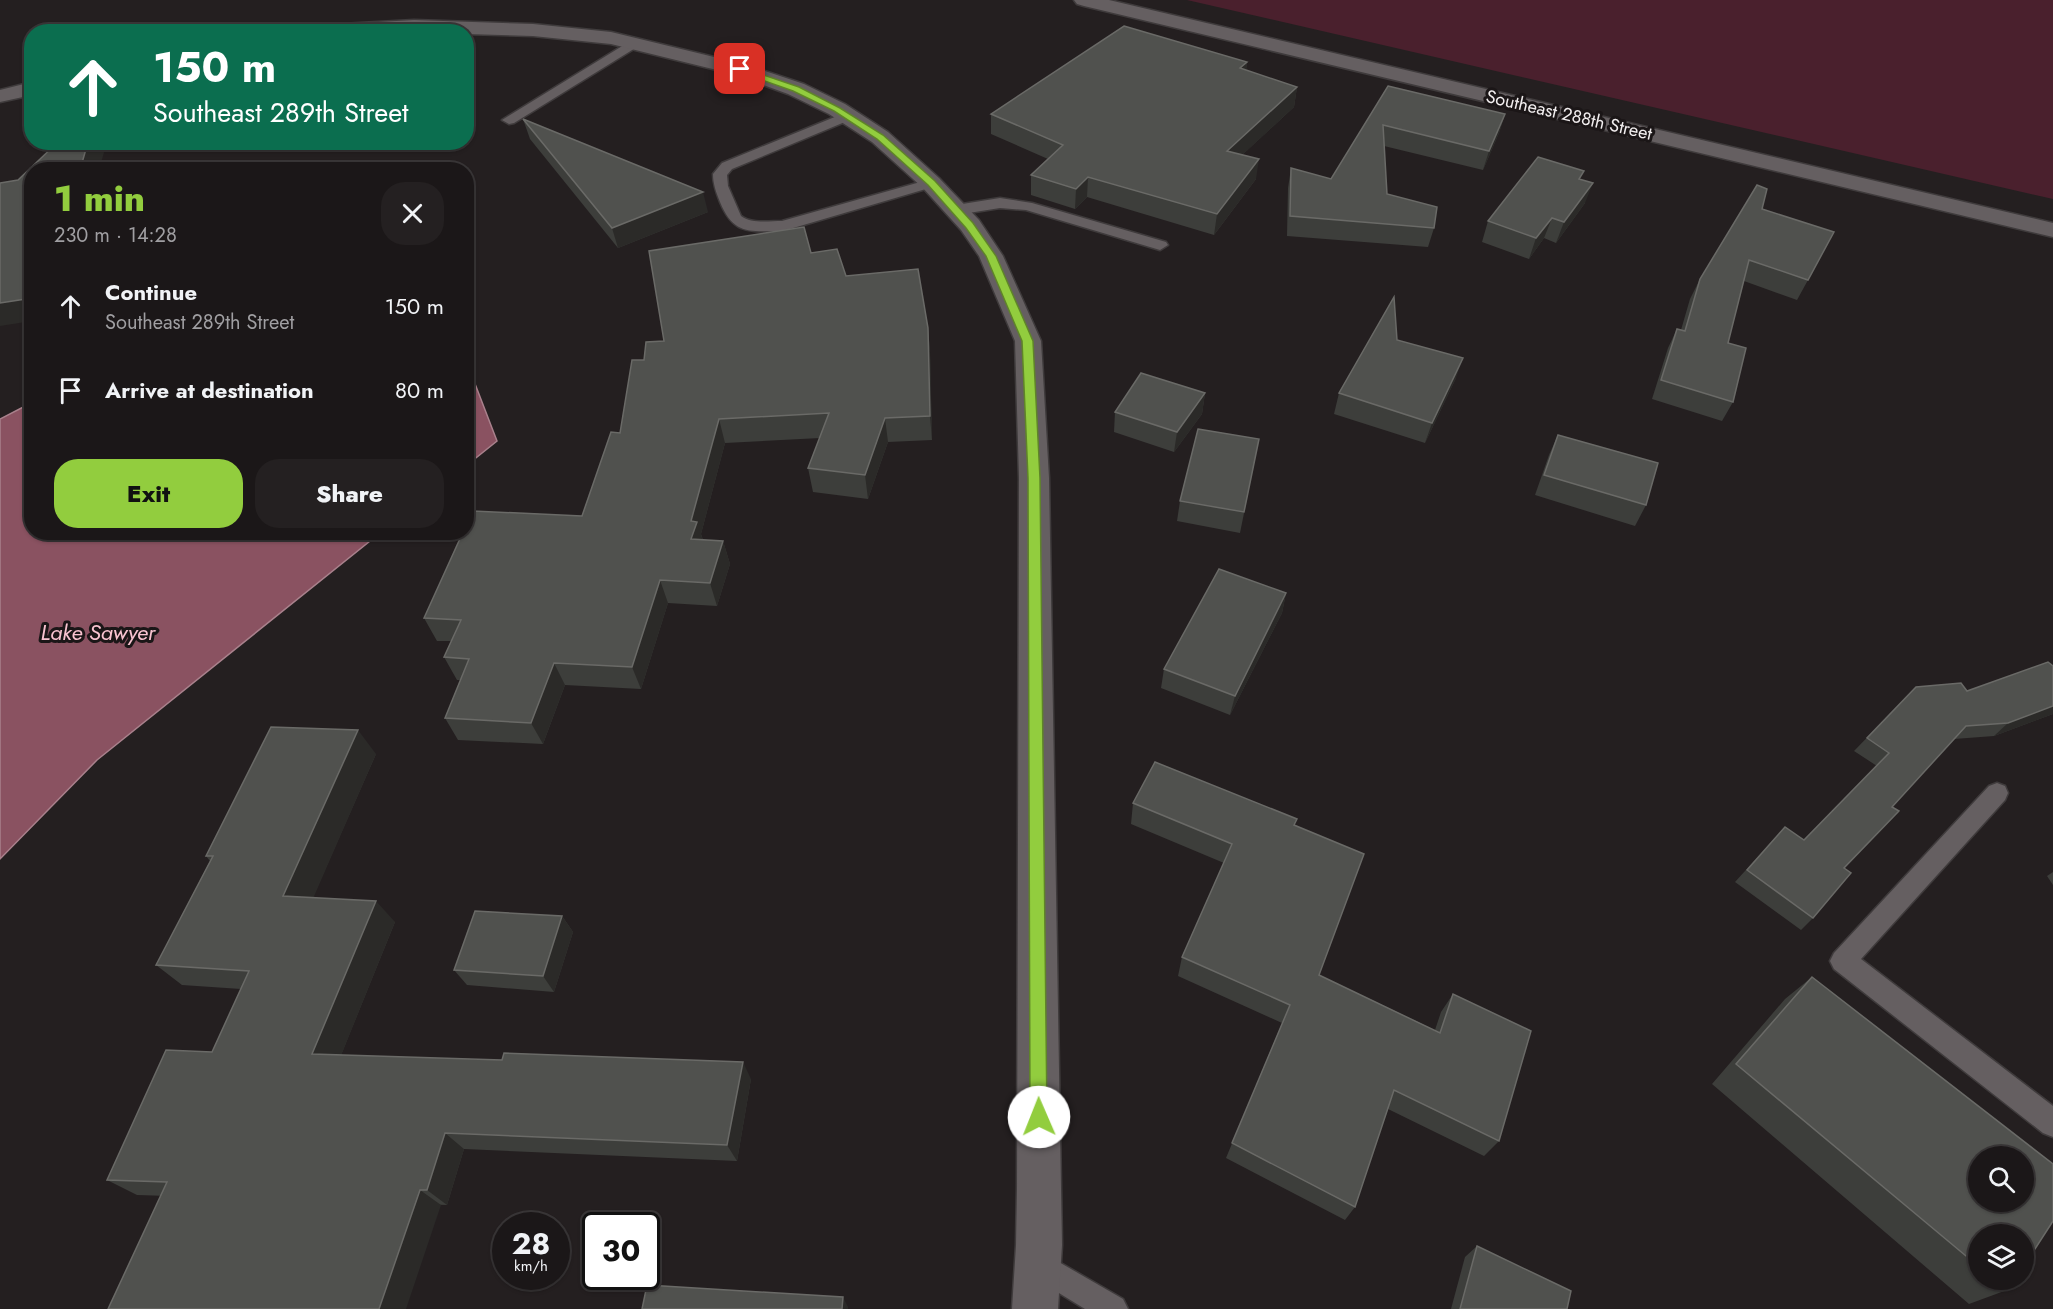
<!DOCTYPE html>
<html lang="en">
<head>
<meta charset="utf-8">
<style>
	:root { --surface:#1b1718; --page:#242021; --text:#f1f3f6; --muted:#a09fa2; --line:#393637; --accent:#92cd3e }
	body { margin:0; font-family:Jost,sans-serif; background:var(--page); color:var(--text); height:100vh; display:flex; flex-direction:column; font-size:22px; white-space:nowrap }
	* { box-sizing:border-box; margin:0 }
	p { font-size:20px; color:var(--muted) }
	.icon { flex:none; width:33px; height:33px; fill:none; stroke:currentColor; stroke-width:2; stroke-linecap:round; stroke-linejoin:round }
	.map { position:relative; flex:1; overflow:hidden }
	.sheet { position:absolute; left:24px; top:162px; width:450px; height:378px; display:flex; flex-direction:column; background:var(--surface); border-radius:24px; box-shadow:0 2px 4px #0004,0 0 0 2px var(--line) }
	.sheet>* { flex:none }
	.banner { position:absolute; left:24px; top:24px; width:450px; height:126px; border-radius:24px; box-shadow:0 2px 4px #0004,0 0 0 2px var(--line); background:#0b6e4f; color:#fff; overflow:hidden }
	.tools { position:absolute; left:1968px; top:1146px; display:grid; gap:12px }
	.tools a { display:grid; place-items:center; width:66px; height:66px; border-radius:50%; background:var(--surface); box-shadow:0 2px 4px #0004,0 0 0 2px var(--line); font-size:30px }
	.speed { position:absolute; left:492px; top:1212px; display:flex; gap:12px; font-size:30px; font-weight:700; text-align:center }
	.speed>* { display:grid; place-content:center; width:78px; height:78px; border-radius:50%; background:var(--surface); box-shadow:0 2px 4px #0004,0 0 0 2px var(--line); line-height:1 }
	.speed small { font-size:15px; font-weight:400 }
	.speed .limit { border:3px solid #111; border-radius:9px; background:#fff; color:#111 }
	.pin { position:absolute; display:grid; place-items:center; width:51px; height:51px; color:#fff; margin:-26px; border-radius:12px; box-shadow:0 3px 9px #0006 }
	.me { position:absolute; width:66px; margin:-33px; rotate:359deg; stroke-linejoin:round; filter:drop-shadow(0 0 4px #0008) }
	.turn { display:flex; align-items:center; gap:21px; height:126px; padding:0 30px; font-size:27px }
	.turn .icon { width:78px; height:78px; stroke-width:2.5 }
	.turn b { display:block; font-size:42px; line-height:51px }
	.round { display:grid; place-items:center; flex:none; width:63px; height:63px; border-radius:24px; background:var(--page) }
	.summary { display:flex; align-items:center; justify-content:space-between; height:102px; padding:0 30px }
	h1 { font-size:36px; font-weight:800; line-height:45px; color:var(--accent) }
	.action { display:flex; gap:12px; margin-top:auto; padding:12px 30px }
	.action a { flex:1; height:69px; border-radius:24px; background:var(--accent); color:#111; font-size:24px; font-weight:800; line-height:69px; text-align:center }
	.action a+a { background:var(--page); color:var(--text) }
	ul { padding:0; list-style:none }
	li { display:flex; align-items:center; gap:18px; height:84px; padding:0 30px }
	li div { flex:1 }
	li b { display:block; font-size:22px }
	li em { font-style:normal }
	.map>svg:first-child { display:block }
	.green { fill:#4a202d }
	.water { fill:#8a5261; stroke:#a9818c; stroke-width:1.5 }
	.lines { fill:none; stroke-linecap:round; stroke-linejoin:round }
	.service-casing { stroke:#3f3b3c; stroke-width:3 }
	.minor-casing { stroke:#3f3b3c; stroke-width:3 }
	.tertiary-casing { stroke:#3f3b3c; stroke-width:3 }
	.service { fill:#655f61; fill-rule:evenodd }
	.minor { fill:#655f61; fill-rule:evenodd }
	.tertiary { fill:#655f61; fill-rule:evenodd }
	.wall { fill:#3d3e3b }
	.shaded-wall { fill:#2b2a28 }
	.building { fill:#50514e; stroke:#6a6a67; stroke-width:1.5; fill-rule:evenodd }
	.route { fill:#92cd3e; stroke:#5f8528; stroke-width:1.5 }
	.labels { text-anchor:middle; stroke-width:6; stroke-linejoin:round; paint-order:stroke }
	.far-street-label { font-size:18px; fill:#f2eeef; stroke:#1b1617 }
	.water-label { font-size:22px; font-style:italic; fill:#f9c3d0; stroke:#1b1617 }
</style>
</head>
<body>
<div class="map">
<svg width="2053" height="1309" viewBox="0 0 2053 1309">
	<rect width="100%" height="100%" fill="#241f20"/>
	<path class="green" d="M1187,0H2053V199Z"/>
	<g class="water">
		<path d="M467,363L497,441L467,465H466Z"/>
		<path d="M31,403L32,532L380,533L97,760L0,859V419Z"/>
	</g>
	<g class="lines">
		<g class="service-casing">
			<g id="service">
				<path d="M632,40L639,44L637,47L514,123L509,124L502,120Z"/>
				<path d="M847,112L854,116L852,119L732,169L727,175L728,186L741,216C751,224 769,221 782,221L931,179L936,180L938,183L936,186L783,231C750,231 734,236 720,202C716,192 713,184 713,174L722,163Z"/>
				<path d="M1000,198L1032,203L1166,242L1168,245L1160,250L1026,210L1000,208L956,215L948,210L956,205Z"/>
				<path d="M1997,783L2005,786L2008,793L2005,800L1861,959L2053,1106V1137L2043,1133L1834,969L1830,961L1834,953L1989,786Z"/>
				<path d="M1038,1250L1123,1299L1128,1309H1085L1028,1274L1024,1264L1028,1254Z"/>
			</g>
		</g>
		<g class="minor-casing">
			<g id="minor">
				<path d="M414,20L533,24L611,32L747,65L804,84L845,104L888,132L939,178L979,220L1003,256L1041,341L1049,478L1061,1188L1062,1245L1058,1309H1012L1016,1245L1017,1188L1019,478L1015,341L979,256L961,230L923,188L872,142L829,114L788,94L733,74L611,44L533,36L466,34V32H296L299,28L306,26Z"/>
				<path d="M32,82V95L0,102V90Z"/>
			</g>
		</g>
		<g class="tertiary-casing">
			<path id="tertiary" d="M1074,0H1109L2053,223V237L1084,6L1077,4Z"/>
		</g>
		<use href="#service" class="service"/>
		<use href="#minor" class="minor"/>
		<use href="#tertiary" class="tertiary"/>
	</g>
	<g class="wall">
		<path d="M1247,62L1246,70L1297,87L1294,107L1242,155L1256,179L1214,235L1087,197L1075,209L1031,195V175L1048,159L991,134V114Z"/>
		<path d="M1388,86L1505,114L1499,133L1483,170L1384,146L1387,194L1434,228L1428,247L1287,236L1288,188L1291,168L1331,179Z"/>
		<path d="M523,119L708,212L618,248L530,139Z"/>
		<path d="M1581,179L1585,203L1556,243L1544,238L1529,259L1482,242L1488,221Z"/>
		<path d="M1762,209L1808,280L1797,300L1744,281L1728,343L1733,402L1722,421L1652,399L1668,348L1677,329L1681,330L1690,299L1700,279Z"/>
		<path d="M811,253L846,276L928,328L930,352L932,440L888,442L868,499L813,492L808,468L820,438L725,443L701,534L703,540L723,541L730,564L717,606L668,603L641,689L565,685L543,744L458,740L445,718L461,680H457L444,657L451,641H437L424,618L582,516L620,433L644,360L664,341Z"/>
		<path d="M1456,378L1425,443L1334,414L1339,393Z"/>
		<path d="M1205,393L1202,414L1174,452L1114,432L1115,412Z"/>
		<path d="M1558,435L1646,505L1635,526L1535,495L1549,455Z"/>
		<path d="M1259,439L1240,533L1177,521L1180,501Z"/>
		<path d="M1286,593L1282,613L1230,715L1161,688L1164,669Z"/>
		<path d="M2053,666V714L1994,736L1954,739L1892,807L1844,868L1813,918L1801,930L1735,882L1785,827L1804,840L1877,766L1854,751L1916,687L1967,691Z"/>
		<path d="M376,754L313,897L395,922L341,1055L751,1079L737,1161L464,1149L447,1205L137,1195L107,1180L212,1052L241,989L182,985L156,965L210,861L206,856Z"/>
		<path d="M1133,803L1297,819L1294,825L1319,975L1435,1030L1441,1012L1453,994L1499,1141L1484,1156L1388,1109L1355,1207L1345,1220L1226,1158L1282,1023L1178,976L1182,957L1224,863L1131,824Z"/>
		<path d="M2053,872V885L2047,876Z"/>
		<path d="M562,916L573,932L554,992L467,985L454,970Z"/>
		<path d="M1812,977L1978,1234V1280H2014L2007,1290L1969,1304L1712,1084L1785,999Z"/>
		<path d="M1477,1246L1567,1309H1451L1465,1257Z"/>
	</g>
	<g class="shaded-wall">
		<path d="M1247,62L1245,82L1240,68Z"/>
		<path d="M1297,87L1294,107L1225,171L1227,151Z"/>
		<path d="M1505,114L1499,133L1483,170L1489,151Z"/>
		<path d="M88,142H107L99,170H80Z"/>
		<path d="M1259,159L1256,179L1214,235L1217,214Z"/>
		<path d="M1088,177L1087,197L1075,209L1076,189Z"/>
		<path d="M1593,183L1585,203L1556,243L1564,222Z"/>
		<path d="M703,192L708,212L618,248L612,228Z"/>
		<path d="M1552,218L1544,238L1529,259L1536,238Z"/>
		<path d="M32,298V321L0,326V303Z"/>
		<path d="M928,328L930,352L932,440L930,416Z"/>
		<path d="M1463,358L1456,378L1425,443L1432,423Z"/>
		<path d="M1205,393L1202,414L1174,452L1177,432Z"/>
		<path d="M885,418L888,442L868,499L865,475Z"/>
		<path d="M719,419L725,443L701,534L704,545L691,539V521Z"/>
		<path d="M723,541L730,564L717,606L710,583Z"/>
		<path d="M660,580L668,603L641,689L632,667Z"/>
		<path d="M1286,593L1282,613L1230,715L1235,696Z"/>
		<path d="M554,663L565,685L543,744L531,723Z"/>
		<path d="M2053,706V714L1994,736L2008,723Z"/>
		<path d="M358,730L376,754L305,917L283,896Z"/>
		<path d="M376,901L395,922L334,1073L312,1054Z"/>
		<path d="M562,916L573,932L554,992L543,976Z"/>
		<path d="M743,1062L751,1079L737,1161L727,1145Z"/>
		<path d="M445,1133L464,1149L447,1205L427,1190Z"/>
		<path d="M420,1190L441,1205L406,1309H379Z"/>
		<path d="M843,1297L848,1307V1309H842Z"/>
	</g>
	<g class="building">
		<path d="M1124,26L1247,62L1240,68L1297,87L1227,151L1259,159L1217,214L1088,177L1076,189L1031,175L1063,145L991,114Z"/>
		<path d="M1388,86L1505,114L1489,151L1383,125L1387,194L1437,207L1434,228L1290,216L1291,168L1331,179Z"/>
		<path d="M523,119L703,192L612,228Z"/>
		<path d="M58,142H88L80,170H32V298L0,303V183L18,180Z"/>
		<path d="M1538,157L1584,171L1579,179L1593,183L1564,222L1552,218L1536,238L1488,221Z"/>
		<path d="M1757,185L1767,189L1762,209L1834,232L1808,280L1749,260L1728,343L1746,348L1733,402L1661,380L1677,329L1685,331L1700,279Z"/>
		<path d="M804,227L811,253L837,249L846,276L918,269L928,328L930,416L885,418L865,475L808,468L829,413L719,419L691,521L697,522L691,539L723,541L710,583L660,580L632,667L554,663L531,723L445,718L469,659L444,657L461,620L424,618L463,532H466V525L473,511L582,516L611,432L620,433L632,360H644L646,342L664,341L649,251Z"/>
		<path d="M1394,297L1397,340L1463,358L1432,423L1339,393Z"/>
		<path d="M1141,373L1205,393L1177,432L1115,412Z"/>
		<path d="M1198,429L1259,439L1244,512L1180,501Z"/>
		<path d="M1558,435L1658,463L1646,505L1544,475Z"/>
		<path d="M1219,569L1286,593L1235,696L1164,669Z"/>
		<path d="M2048,662L2053,666V706L2008,723L1966,726L1892,807L1899,811L1844,868L1851,873L1813,918L1747,870L1785,827L1804,840L1889,753L1867,738L1916,687L1961,683L1967,691Z"/>
		<path d="M271,727L358,730L283,896L376,901L312,1054L502,1060L504,1053L743,1062L727,1145L445,1133L427,1190H420L379,1309H108L167,1182L107,1180L166,1050L212,1052L249,971L156,965L213,856H206Z"/>
		<path d="M1155,762L1297,819L1294,825L1364,854L1319,975L1440,1033L1453,994L1531,1031L1499,1141L1394,1090L1355,1207L1232,1143L1290,1005L1182,957L1232,844L1133,803Z"/>
		<path d="M475,911L562,916L543,976L454,970Z"/>
		<path d="M1812,977L2053,1164V1221L2024,1266V1234H1978V1266L1736,1064ZM1978,1156H2024V1202H1978Z"/>
		<path d="M1477,1246L1571,1291L1567,1309H1460Z"/>
		<path d="M1994,1280H2014L2007,1290Z"/>
		<path d="M647,1285L843,1297L842,1309H642Z"/>
	</g>
	<path class="route" d="M737,68H743L799,87L840,108L883,135L935,181L973,223L996,256L1033,341L1040,478L1047,1117L1045,1123L1039,1126L1032,1123L1030,1117L1028,478L1022,341L986,256L966,228L928,185L877,139L834,111L793,91L737,71Z"/>
	<g class="labels">
		<g class="far-street-label">
			<text transform="translate(1569 115) rotate(13)" y="6">Southeast 288th Street</text>
		</g>
		<g class="water-label">
			<text x="98" y="640">Lake Sawyer</text>
		</g>
	</g>
</svg>
<div class="tools">
<a><svg class="icon" aria-label="search" viewBox="0 0 24 24"><circle cx="10" cy="10" r="6"/><path d="M15 15l6 6"/></svg></a>
<a><svg class="icon" aria-label="layers" viewBox="0 0 24 24"><path d="M12 4l9 5-9 5-9-5zM3 14l9 5 9-5"/></svg></a>
</div>
<div class="speed"><div>28<small>km/h</small></div><div class="limit">30</div></div>
<div class="pin" style="left:740px;top:69px;background:#d93025"><svg class="icon" aria-label="arrive" viewBox="0 0 24 24"><path d="M6 21V4h12l-3 4 3 4H6"/></svg></div>
<svg class="me" style="left:1039px;top:1117px" viewBox="-20 -20 40 40"><circle r="19" fill="#fff"/><path d="M0-13L10 11 0 6-10 11z" fill="#92cd3e"/></svg>
<div class="banner">
<div class="turn"><svg class="icon" aria-label="ahead" viewBox="0 0 24 24"><path d="M12 20V5M6 11l6-6 6 6"/></svg><div><b>150 m</b>Southeast 289th Street</div></div>
</div>
<section class="sheet">
<div class="summary"><div><h1>1 min</h1><p>230 m · 14:28</p></div><a class="round"><svg class="icon" aria-label="close" viewBox="0 0 24 24"><path d="M6 6l12 12M18 6L6 18"/></svg></a></div>
<ul>
<li><svg class="icon" aria-label="ahead" viewBox="0 0 24 24"><path d="M12 20V5M6 11l6-6 6 6"/></svg><div><b>Continue</b><p>Southeast 289th Street</p></div><em>150 m</em></li>
<li><svg class="icon" aria-label="arrive" viewBox="0 0 24 24"><path d="M6 21V4h12l-3 4 3 4H6"/></svg><div><b>Arrive at destination</b></div><em>80 m</em></li>
</ul>
<div class="action"><a>Exit</a><a>Share</a></div>
</section>
</div>
</body>
</html>
